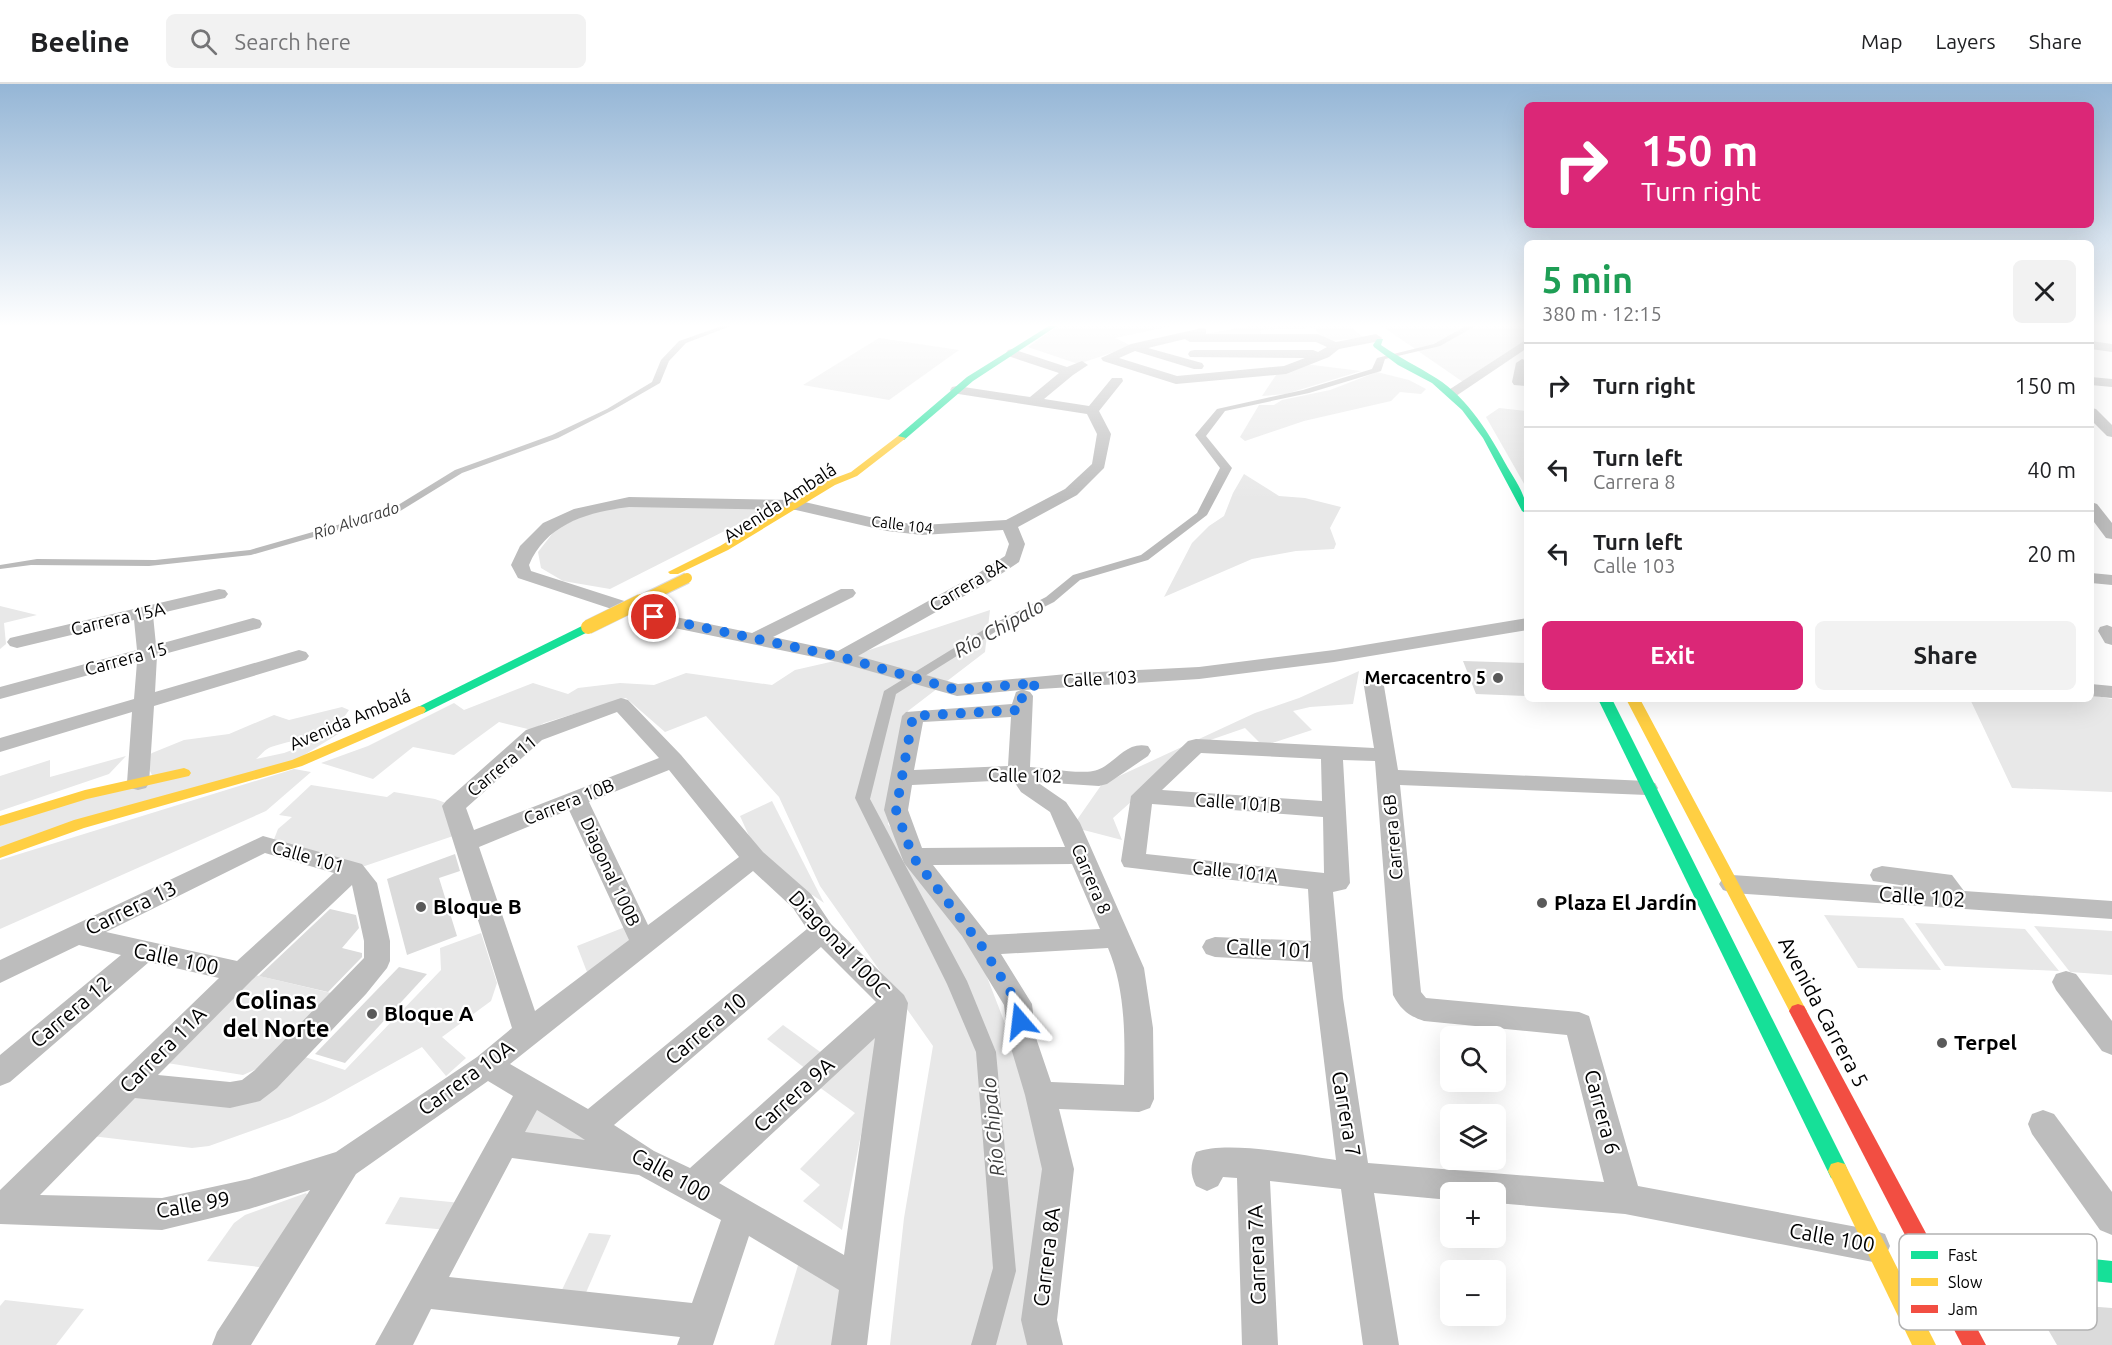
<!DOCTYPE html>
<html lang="en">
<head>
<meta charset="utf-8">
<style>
	:root { --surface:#fff; --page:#f2f2f2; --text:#202124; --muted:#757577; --line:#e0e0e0; --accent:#db2777 }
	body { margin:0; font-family:Ubuntu,sans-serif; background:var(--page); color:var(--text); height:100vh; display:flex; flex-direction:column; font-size:22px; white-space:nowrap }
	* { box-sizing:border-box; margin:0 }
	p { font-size:20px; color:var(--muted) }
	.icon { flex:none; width:33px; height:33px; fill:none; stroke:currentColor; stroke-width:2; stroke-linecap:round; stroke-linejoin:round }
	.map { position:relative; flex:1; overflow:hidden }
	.details { position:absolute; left:1524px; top:156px; width:570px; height:462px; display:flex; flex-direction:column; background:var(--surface); border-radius:9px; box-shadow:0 6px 24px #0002 }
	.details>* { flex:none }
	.guide { position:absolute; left:1524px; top:18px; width:570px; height:126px; border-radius:9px; box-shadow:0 6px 24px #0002; background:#db2777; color:#fff; overflow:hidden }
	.buttons { position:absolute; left:1440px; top:942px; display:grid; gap:12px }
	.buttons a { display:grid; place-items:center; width:66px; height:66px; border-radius:9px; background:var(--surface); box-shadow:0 6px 24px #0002; font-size:30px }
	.pin { position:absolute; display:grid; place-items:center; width:51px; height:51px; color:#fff; margin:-26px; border:3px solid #fff; border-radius:50%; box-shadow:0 2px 6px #0007 }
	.me { position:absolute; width:66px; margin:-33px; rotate:343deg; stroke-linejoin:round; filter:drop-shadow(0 0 4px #0008) }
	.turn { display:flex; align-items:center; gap:21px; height:126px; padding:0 18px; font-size:27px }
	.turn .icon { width:78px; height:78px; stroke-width:2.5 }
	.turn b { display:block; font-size:42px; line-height:51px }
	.round { display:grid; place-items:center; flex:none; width:63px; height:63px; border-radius:9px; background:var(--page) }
	.overview { display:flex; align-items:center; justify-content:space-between; height:102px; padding:0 18px }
	h1 { font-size:36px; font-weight:700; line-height:45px; color:#1e9e55 }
	.button { display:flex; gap:12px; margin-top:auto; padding:12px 18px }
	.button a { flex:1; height:69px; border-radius:9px; background:var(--accent); color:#fff; font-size:24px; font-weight:700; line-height:69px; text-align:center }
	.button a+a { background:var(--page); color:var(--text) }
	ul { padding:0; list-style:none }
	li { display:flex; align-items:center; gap:18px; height:84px; padding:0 18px; border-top:2px solid var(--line) }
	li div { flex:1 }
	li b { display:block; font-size:22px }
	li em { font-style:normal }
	header { display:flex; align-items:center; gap:36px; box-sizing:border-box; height:84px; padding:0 30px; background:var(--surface); border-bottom:2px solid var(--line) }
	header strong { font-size:28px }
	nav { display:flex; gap:33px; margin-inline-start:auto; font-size:21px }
	.search { width:420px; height:54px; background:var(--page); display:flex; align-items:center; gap:15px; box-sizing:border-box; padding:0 21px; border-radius:9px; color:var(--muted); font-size:22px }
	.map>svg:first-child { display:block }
	.green { fill:#e8e8e8 }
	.water { fill:#bababa }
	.building { fill:#dbdbdb }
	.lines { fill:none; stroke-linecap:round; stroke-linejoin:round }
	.street { fill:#bdbdbd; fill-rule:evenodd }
	.fast { fill:#16e098; fill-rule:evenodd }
	.slow { fill:#ffcf43; fill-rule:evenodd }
	.jam { fill:#f24e42; fill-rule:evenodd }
	.slow-bridge-far1-casing { stroke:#dbdbdb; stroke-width:12; stroke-linecap:butt }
	.slow-bridge-casing { stroke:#dbdbdb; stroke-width:15; stroke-linecap:butt }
	.slow-bridge-far1 { stroke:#ffcf43; stroke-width:10 }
	.slow-bridge { stroke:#ffcf43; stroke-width:14 }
	.route { stroke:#1a73e8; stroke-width:10; stroke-dasharray:0 18 }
	.poi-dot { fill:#595959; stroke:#fff; stroke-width:2 }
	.labels { text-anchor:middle; stroke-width:4.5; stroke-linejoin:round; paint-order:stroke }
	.far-street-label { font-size:15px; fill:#000; stroke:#fff }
	.far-water-label { font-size:16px; font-style:italic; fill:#3d3d3d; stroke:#fff }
	.street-label { font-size:18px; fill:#000; stroke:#fff }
	.poi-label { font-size:18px; font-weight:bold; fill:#000; stroke:#fff; text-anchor:end }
	.water-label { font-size:20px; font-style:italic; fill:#3d3d3d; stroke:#fff }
	.near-street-label { font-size:21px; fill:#000; stroke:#fff }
	.near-poi-label { font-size:21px; font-weight:bold; fill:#000; stroke:#fff; text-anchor:start }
	.near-neighbourhood-label { font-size:24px; font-weight:bold; fill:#000; stroke:#fff }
	.key { fill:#fff; stroke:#b2b2b2; stroke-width:1.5 }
	.key-label { font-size:16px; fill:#000 }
</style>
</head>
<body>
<header>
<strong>Beeline</strong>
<div class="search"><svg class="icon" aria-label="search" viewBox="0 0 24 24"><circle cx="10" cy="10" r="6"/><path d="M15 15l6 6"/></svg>Search here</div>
<nav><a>Map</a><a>Layers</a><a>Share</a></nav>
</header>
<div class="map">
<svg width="2112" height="1261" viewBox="0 0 2112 1261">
	<rect width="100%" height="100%" fill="#fff"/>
	<g class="green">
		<path d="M1061,240H1181L1115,254L1132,262L1078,280L1028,263Z"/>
		<path d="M1260,240H1347L1364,254L1326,257L1314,244L1260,246L1262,252L1189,253Z"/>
		<path d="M1379,240H1527V256L1463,298Z"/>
		<path d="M879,254L959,266L889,316L803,301Z"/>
		<path d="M1305,280L1361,287L1286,310L1262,312L1278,288Z"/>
		<path d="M1377,288L1409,296L1426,305L1421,310L1400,308L1391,317L1304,337L1245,357L1240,353L1259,321H1274L1282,316L1330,306Z"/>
		<path d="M1499,324L1527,327V405L1486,333Z"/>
		<path d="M1244,390L1279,412L1305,414L1341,423L1330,444L1336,460L1334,465L1296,467L1252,475L1164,513L1192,459L1209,442L1224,432L1233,409Z"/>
		<path d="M631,420L772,423L610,505L563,497L541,484L538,468L556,445L587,430Z"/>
		<path d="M0,522L37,531L4,539L6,560L0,565Z"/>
		<path d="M990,526L985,568L908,627L888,740L977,867L1038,1025L1057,1143L1047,1261H890L904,1134L933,962L820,802L779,713L706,632L665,648L626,614L544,639L532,646L499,638L454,671L413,663L373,695L321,679L368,662L454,619L464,626L533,599L568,610L578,604L620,599L654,601L686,589L772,601L795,586L839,576Z"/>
		<path d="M1359,587L1353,620L1310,623L1293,627L1312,646L1263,662L1245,644L1193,662L1113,734L1122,756L1072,743L1102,700L1255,629L1299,614Z"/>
		<path d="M2091,611L2112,615V708L2012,704L1970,615H2091Z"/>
		<path d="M342,623L349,626C333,653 297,654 271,663C265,665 261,671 256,675L284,669L343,647L296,676L0,765V742L152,691L144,675L152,669L184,656L229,650L274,631L289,636Z"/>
		<path d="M126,672L109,690L0,727V692L50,676V693Z"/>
		<path d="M294,685L311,688L266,727L0,845V776Z"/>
		<path d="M311,701L387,713L394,708L435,715L454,722L462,749L353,786L271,763L278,745L292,733L279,731Z"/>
		<path d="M772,717L824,819L759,774L740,732Z"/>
		<path d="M1824,831L1903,834L1941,886L1858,884Z"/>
		<path d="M1915,839L2025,845L2059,887L1945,882Z"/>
		<path d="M2034,842L2112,847V891L2070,888Z"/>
		<path d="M625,843L633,860L587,888L577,862Z"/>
		<path d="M481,849L497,899L491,917L442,953L466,974L446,992L422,963L325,1017L290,1033L209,1062L192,1064L92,1052L130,1013L227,1017L305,973L345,986L441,886L440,864Z"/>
		<path d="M255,891L331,909L268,980L243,991L167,979Z"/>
		<path d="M884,935L842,1146L803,1117L820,1101L800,1085L855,1029L815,1000Z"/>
		<path d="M783,941L823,970L806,985L767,955Z"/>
		<path d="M531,1008L643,1077L504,1059Z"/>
		<path d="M306,1109L312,1117L268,1184L207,1177L234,1139L245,1131Z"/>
		<path d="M400,1113L461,1119L447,1146L385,1140Z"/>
		<path d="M589,1149L611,1151L585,1211L561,1208Z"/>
		<path d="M799,1178L847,1199L837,1261H774Z"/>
		<path d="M5,1216L84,1225L56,1261H0V1222Z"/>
	</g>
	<g class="water">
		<path d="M728,240H736L686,259L669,277L660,299L613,326L558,354L462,389L397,429L251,471L149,482L31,481L0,485V481L37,475L155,476L250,466L390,426L455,386L552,351L607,325L652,298L661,276L679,257Z"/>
		<path d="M1469,240H1479L1440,262L1385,275L1381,287L1309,309L1225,327L1206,352L1232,384L1207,431L1148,476L1080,496L1054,518L1000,545L896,610L870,715L967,897L996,968L1016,1187L996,1261H971L993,1184L976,968L947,900L855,714L884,607L993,540L1046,513L1073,491L1141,471L1197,429L1220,384L1195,351L1217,325L1303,306L1372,285L1377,274L1434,260Z"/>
	</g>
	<g class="building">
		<path d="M1463,577L1527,579V612L1476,610Z"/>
		<path d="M455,770L460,787L439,794L457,852L407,871L387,795Z"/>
		<path d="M330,825L356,831L359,844L342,864L362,869V873L328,908L259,892Z"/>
		<path d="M399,883L427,890L345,979L315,970Z"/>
		<path d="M2032,1218L2112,1224V1261H2057Z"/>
	</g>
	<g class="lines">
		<g class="street">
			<path d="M1202,244L1206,245V250H1318L1336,258L1376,250L1382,254L1380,257L1339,265L1329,273L1286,290L1176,300L1103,277L1101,274L1131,260ZM1185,255L1190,258H1316L1327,263L1318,268L1313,266H1194L1190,267L1188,270L1190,273L1305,274L1284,282L1177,292L1119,274L1135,267L1194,285H1202L1204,282L1202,279L1148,264Z"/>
			<path d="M1527,255V264L1456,312L1451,313L1444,309Z"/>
			<path d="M2091,257L2112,260V268L2091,265Z"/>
			<path d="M1012,265L1067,283L1082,277L1088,281L1073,291L1044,315L1089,322L1112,294H1122L1123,297L1099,327L1111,350L1104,384L1077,411L1018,443L1025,460L1019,478L989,498L858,572L958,600L1078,589L1199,583L1334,566L1527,534V546L1334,578L1199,595L1024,606L1030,608L1033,612L1030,683C1048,684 1076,690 1093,687C1113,684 1124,656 1148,662L1151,667L1148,672L1107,700L1099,702L1037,698L1066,718L1080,739L1144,884L1153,944L1154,1015L1150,1024L1139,1028L1059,1025L1074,1085L1057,1236L1063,1261H1027L1021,1236L1042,1085L1025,1011L1008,954L1004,921L962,852L904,779L884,726L902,632L906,628L1012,620L1016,608L1021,606L957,612L838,578L660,541L518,494L511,481L520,462L543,439L574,425L629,413L796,416L887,437L922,441L1006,436L1065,405L1092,380L1097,350L1087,330L952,309L950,306L952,303L957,302L1030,313L1059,289L1008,272L1006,269L1008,266ZM629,423L796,426L887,447L922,451L1003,446L1009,460L1005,472L977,490L838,567L773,553L853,513L856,509L853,505H841L752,549L671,532L531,487L529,481C546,440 588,428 629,423ZM1011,633L1008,682L914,686L923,638ZM1013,696L1021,708L1050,728L1065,763L922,764L908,726L912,701ZM1072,780L1100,845L988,851L933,781ZM1108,864C1126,907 1125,955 1124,1001L1051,998L1036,954L1032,920L1001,870Z"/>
			<path d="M1522,275L1527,277V302L1514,301L1512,298L1516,279Z"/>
			<path d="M2091,293L2112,295V303L2091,301Z"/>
			<path d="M2091,324L2096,325L2112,341V353L2107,352L2091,336Z"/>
			<path d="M2091,418L2097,420L2112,439V455L2106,454L2091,434Z"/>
			<path d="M2091,489L2112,491V501L2091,499Z"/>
			<path d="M219,505L225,506L228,510L225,514L153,531L156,561L253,534L260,536L262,540L260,544L157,572L155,608L299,566L306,568L309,572L306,576L154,622L149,699L146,704L138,706L130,704L127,699L132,628L0,668V654L134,615L137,578L0,615V603L137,566L134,536L17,564L10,562L7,558L10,554Z"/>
			<path d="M2107,541L2112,543V561L2105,559L2098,547L2100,543Z"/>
			<path d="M1373,590L1380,592L1383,596L1398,686L1647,697L1655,699L1658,704L1655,709L1647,711L1400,701L1421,908L1426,914L1579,928L1589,932L1638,1102L1873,1146L1885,1150L1890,1162L1885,1174L1873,1178L1625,1130L1496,1119V1108H1450V1116L1374,1109L1399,1261H1363L1341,1105L1270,1097L1278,1261H1242L1237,1094L1223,1093L1218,1102L1207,1107L1196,1102C1190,1090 1190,1081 1196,1068C1228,1056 1300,1071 1336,1076L1312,878L1215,873L1206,870L1202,863L1206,856L1215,853L1311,857L1308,805L1124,783L1121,777L1131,712L1188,657L1196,655L1374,664L1363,596L1366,592ZM1201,669L1321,675L1322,717L1162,706ZM1343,676L1375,677L1393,911C1401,926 1409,932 1424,937L1567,951L1604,1098L1368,1079L1343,914L1333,808L1346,805L1350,799ZM1152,720L1323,733L1324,789L1146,770Z"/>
			<path d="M2091,600L2112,602V614L2091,612Z"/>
			<path d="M621,614L628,616L681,671L763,768L811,810L831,840L904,911L908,919L867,1261H831L839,1206L749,1152L713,1261H677L680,1253L431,1225L413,1261H375L513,1012L488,997L356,1090L251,1261H212L217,1248L310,1106L249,1125L162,1146L0,1140V1106L219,894L149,878L10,998L0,1002V971L121,871L79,861L0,899V876L263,752L362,780L377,799L390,857V877L387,884L366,910L277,1004L260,1017L230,1024L135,1014L40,1111L162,1114L249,1095L336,1068L477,973L512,944L442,722L446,717L526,646ZM617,628L659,674L474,746L466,724L542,656ZM669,686L739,773L648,841L589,718ZM569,726L629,856L535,927L479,763ZM265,769L334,789L237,877L106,848ZM753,787L793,824L807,845L588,1025L510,980ZM352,801L364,857V874L255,986L242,996L230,998L158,991L252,896ZM821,863L876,918L690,1084L654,1067L614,1041ZM875,954L844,1171L719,1099ZM537,1026L579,1052L585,1056L525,1048ZM512,1074L639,1091L721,1136L692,1219L449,1193Z"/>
			<path d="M1882,782L1952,791L1964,807L2112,817V835L1732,809L1723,806L1719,800L1723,794L1732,791L1919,804L1873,797L1870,791L1873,785Z"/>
			<path d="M2066,887L2076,890L2112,937V971L2102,967L2056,906L2052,898L2056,890Z"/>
			<path d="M2043,1026L2054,1030L2112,1108V1151L2100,1146L2032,1050L2028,1040L2032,1030Z"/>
		</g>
		<g class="fast">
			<path d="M1052,240H1060L973,297L904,356H898V352L967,293Z"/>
			<path d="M1377,255H1383L1381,261C1400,274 1417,282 1436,294C1469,315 1490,351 1508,384C1517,399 1527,413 1527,430L1522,427L1483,354L1462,326L1432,299L1398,281L1374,263L1373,261Z"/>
			<path d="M588,539L592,540L594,543L592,546L424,629L419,630L412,626Z"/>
			<path d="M1598,615H1612L1845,1080L1848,1087L1845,1094L1838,1096L1831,1094Z"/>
			<path d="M1916,1156L2112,1177V1199L1916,1178L1908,1174L1905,1167L1908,1160Z"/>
		</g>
		<g class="slow">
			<path d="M898,352L906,354L857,392L835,401L728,466L678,490H670L668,488L720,462L827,397L851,388Z"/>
			<path d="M1626,615H1640L1804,922L1807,927L1804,932L1798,934L1792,932Z"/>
			<path d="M419,622L424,623L426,626L424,629L302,682L84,744L0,774V763L74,736L292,676Z"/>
			<path d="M184,684L189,686L191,689L189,692L87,715L0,742V732L85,706Z"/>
			<path d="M1838,1078L1845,1080L1936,1261H1912L1828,1087L1831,1080Z"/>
		</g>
		<path class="jam" d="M1798,920L1804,922L1986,1261H1962L1789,927L1792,922Z"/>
		<g class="slow-bridge-far1-casing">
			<path id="slow-bridge-far1" d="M638,518L687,494"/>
		</g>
		<g class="slow-bridge-casing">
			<path id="slow-bridge" d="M588,543L641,517"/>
		</g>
		<use href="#slow-bridge-far1" class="slow-bridge-far1"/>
		<use href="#slow-bridge" class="slow-bridge"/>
	</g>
	<linearGradient id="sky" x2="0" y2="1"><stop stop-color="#95b6d6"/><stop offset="0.58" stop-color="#fff"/><stop offset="1" stop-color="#fff" stop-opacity="0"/></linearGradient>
	<rect width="2112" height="416" fill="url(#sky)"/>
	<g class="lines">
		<path class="route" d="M654,533L841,573L957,606L1037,599L1022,613L1021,626L913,632L896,726L913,773L981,861L1018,920L1020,937"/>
	</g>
	<g class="poi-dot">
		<circle cx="1498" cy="594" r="6"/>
		<circle cx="1542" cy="819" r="6"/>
		<circle cx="421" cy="823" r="6"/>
		<circle cx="372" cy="930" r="6"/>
		<circle cx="1942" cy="959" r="6"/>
	</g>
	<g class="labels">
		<g class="far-street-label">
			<text transform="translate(902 441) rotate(7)" y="5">Calle 104</text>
		</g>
		<g class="far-water-label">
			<text transform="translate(356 436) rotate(-18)" y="6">Río Alvarado</text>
		</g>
		<g class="street-label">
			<text transform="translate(780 419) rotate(-33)" y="6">Avenida Ambalá</text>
			<text transform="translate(968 501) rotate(-31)" y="6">Carrera 8A</text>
			<text transform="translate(118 535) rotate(-13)" y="6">Carrera 15A</text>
			<text transform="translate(126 575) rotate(-15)" y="6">Carrera 15</text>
			<text transform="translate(1100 595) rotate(-3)" y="6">Calle 103</text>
			<text transform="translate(350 636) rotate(-23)" y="6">Avenida Ambalá</text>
			<text transform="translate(502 682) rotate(-40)" y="6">Carrera 11</text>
			<text transform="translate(1025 692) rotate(1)" y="6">Calle 102</text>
			<text transform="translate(569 718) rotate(-22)" y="6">Carrera 10B</text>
			<text transform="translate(1238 719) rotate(4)" y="6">Calle 101B</text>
			<text transform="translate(1393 753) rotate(-95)" y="6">Carrera 6B</text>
			<text transform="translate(308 773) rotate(16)" y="6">Calle 101</text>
			<text transform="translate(610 788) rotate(65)" y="6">Diagonal 100B</text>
			<text transform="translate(1235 788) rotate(6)" y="6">Calle 101A</text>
			<text transform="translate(1091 795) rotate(67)" y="6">Carrera 8</text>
		</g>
		<g class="poi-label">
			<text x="1486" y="600">Mercacentro 5</text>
		</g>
		<g class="water-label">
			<text transform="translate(999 544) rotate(-29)" y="7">Río Chipalo</text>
			<text transform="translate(993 1043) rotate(-95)" y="7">Río Chipalo</text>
		</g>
		<g class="near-street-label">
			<text transform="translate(1922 813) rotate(4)" y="7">Calle 102</text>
			<text transform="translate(131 824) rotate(-26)" y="7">Carrera 13</text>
			<text transform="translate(839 860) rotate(47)" y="7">Diagonal 100C</text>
			<text transform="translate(1269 865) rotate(3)" y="7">Calle 101</text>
			<text transform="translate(176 875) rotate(12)" y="7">Calle 100</text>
			<text transform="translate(71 928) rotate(-40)" y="7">Carrera 12</text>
			<text transform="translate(1823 928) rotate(62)" y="7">Avenida Carrera 5</text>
			<text transform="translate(706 945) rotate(-40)" y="7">Carrera 10</text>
			<text transform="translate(163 966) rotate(-45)" y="7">Carrera 11A</text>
			<text transform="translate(466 994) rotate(-36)" y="7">Carrera 10A</text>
			<text transform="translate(794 1011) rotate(-42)" y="7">Carrera 9A</text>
			<text transform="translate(1602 1028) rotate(75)" y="7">Carrera 6</text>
			<text transform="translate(1346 1030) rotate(80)" y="7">Carrera 7</text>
			<text transform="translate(671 1091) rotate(29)" y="7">Calle 100</text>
			<text transform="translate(193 1121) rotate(-10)" y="7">Calle 99</text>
			<text transform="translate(1832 1154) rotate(10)" y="7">Calle 100</text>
			<text transform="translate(1257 1171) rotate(-92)" y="7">Carrera 7A</text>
			<text transform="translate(1047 1173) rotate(-83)" y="7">Carrera 8A</text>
		</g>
		<g class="near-poi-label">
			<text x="1554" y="826">Plaza El Jardín</text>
			<text x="433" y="830">Bloque B</text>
			<text x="384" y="937">Bloque A</text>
			<text x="1954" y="966">Terpel</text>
		</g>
		<g class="near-neighbourhood-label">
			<text x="276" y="925">Colinas<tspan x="276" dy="28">del Norte</tspan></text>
		</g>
	</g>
	<rect x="1899" y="1150" width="198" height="96" rx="9" class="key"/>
	<rect x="1911" y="1167" width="27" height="8" fill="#16e098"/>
	<rect x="1911" y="1194" width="27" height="8" fill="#ffcf43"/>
	<rect x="1911" y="1221" width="27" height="8" fill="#f24e42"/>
	<g class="key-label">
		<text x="1948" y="1177">Fast</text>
		<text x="1948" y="1204">Slow</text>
		<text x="1948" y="1231">Jam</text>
	</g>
</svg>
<div class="buttons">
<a><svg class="icon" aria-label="search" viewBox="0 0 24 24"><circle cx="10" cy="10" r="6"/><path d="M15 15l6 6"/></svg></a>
<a><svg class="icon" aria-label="layers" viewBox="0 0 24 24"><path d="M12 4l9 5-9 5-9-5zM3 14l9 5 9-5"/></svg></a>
<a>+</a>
<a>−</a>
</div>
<div class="pin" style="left:654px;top:533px;background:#d93025"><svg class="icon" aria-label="arrive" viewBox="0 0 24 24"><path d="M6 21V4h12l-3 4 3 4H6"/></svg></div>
<svg class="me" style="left:1020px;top:937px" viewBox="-20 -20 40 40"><path d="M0-17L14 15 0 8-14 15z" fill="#1a73e8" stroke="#fff" stroke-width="4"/></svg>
<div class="guide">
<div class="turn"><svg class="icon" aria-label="right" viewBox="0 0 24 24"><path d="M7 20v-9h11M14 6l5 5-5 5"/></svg><div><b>150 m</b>Turn right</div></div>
</div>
<section class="details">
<div class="overview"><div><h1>5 min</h1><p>380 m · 12:15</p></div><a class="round"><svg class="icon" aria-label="close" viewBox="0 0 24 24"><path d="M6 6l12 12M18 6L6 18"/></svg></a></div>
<ul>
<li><svg class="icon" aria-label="right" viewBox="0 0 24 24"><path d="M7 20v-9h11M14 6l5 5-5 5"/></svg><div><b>Turn right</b></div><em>150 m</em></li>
<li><svg class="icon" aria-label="left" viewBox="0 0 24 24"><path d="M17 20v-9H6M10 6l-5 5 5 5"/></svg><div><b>Turn left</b><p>Carrera 8</p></div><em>40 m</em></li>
<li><svg class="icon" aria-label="left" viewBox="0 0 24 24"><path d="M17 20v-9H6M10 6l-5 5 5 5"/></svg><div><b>Turn left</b><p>Calle 103</p></div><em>20 m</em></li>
</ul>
<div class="button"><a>Exit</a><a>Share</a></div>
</section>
</div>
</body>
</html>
